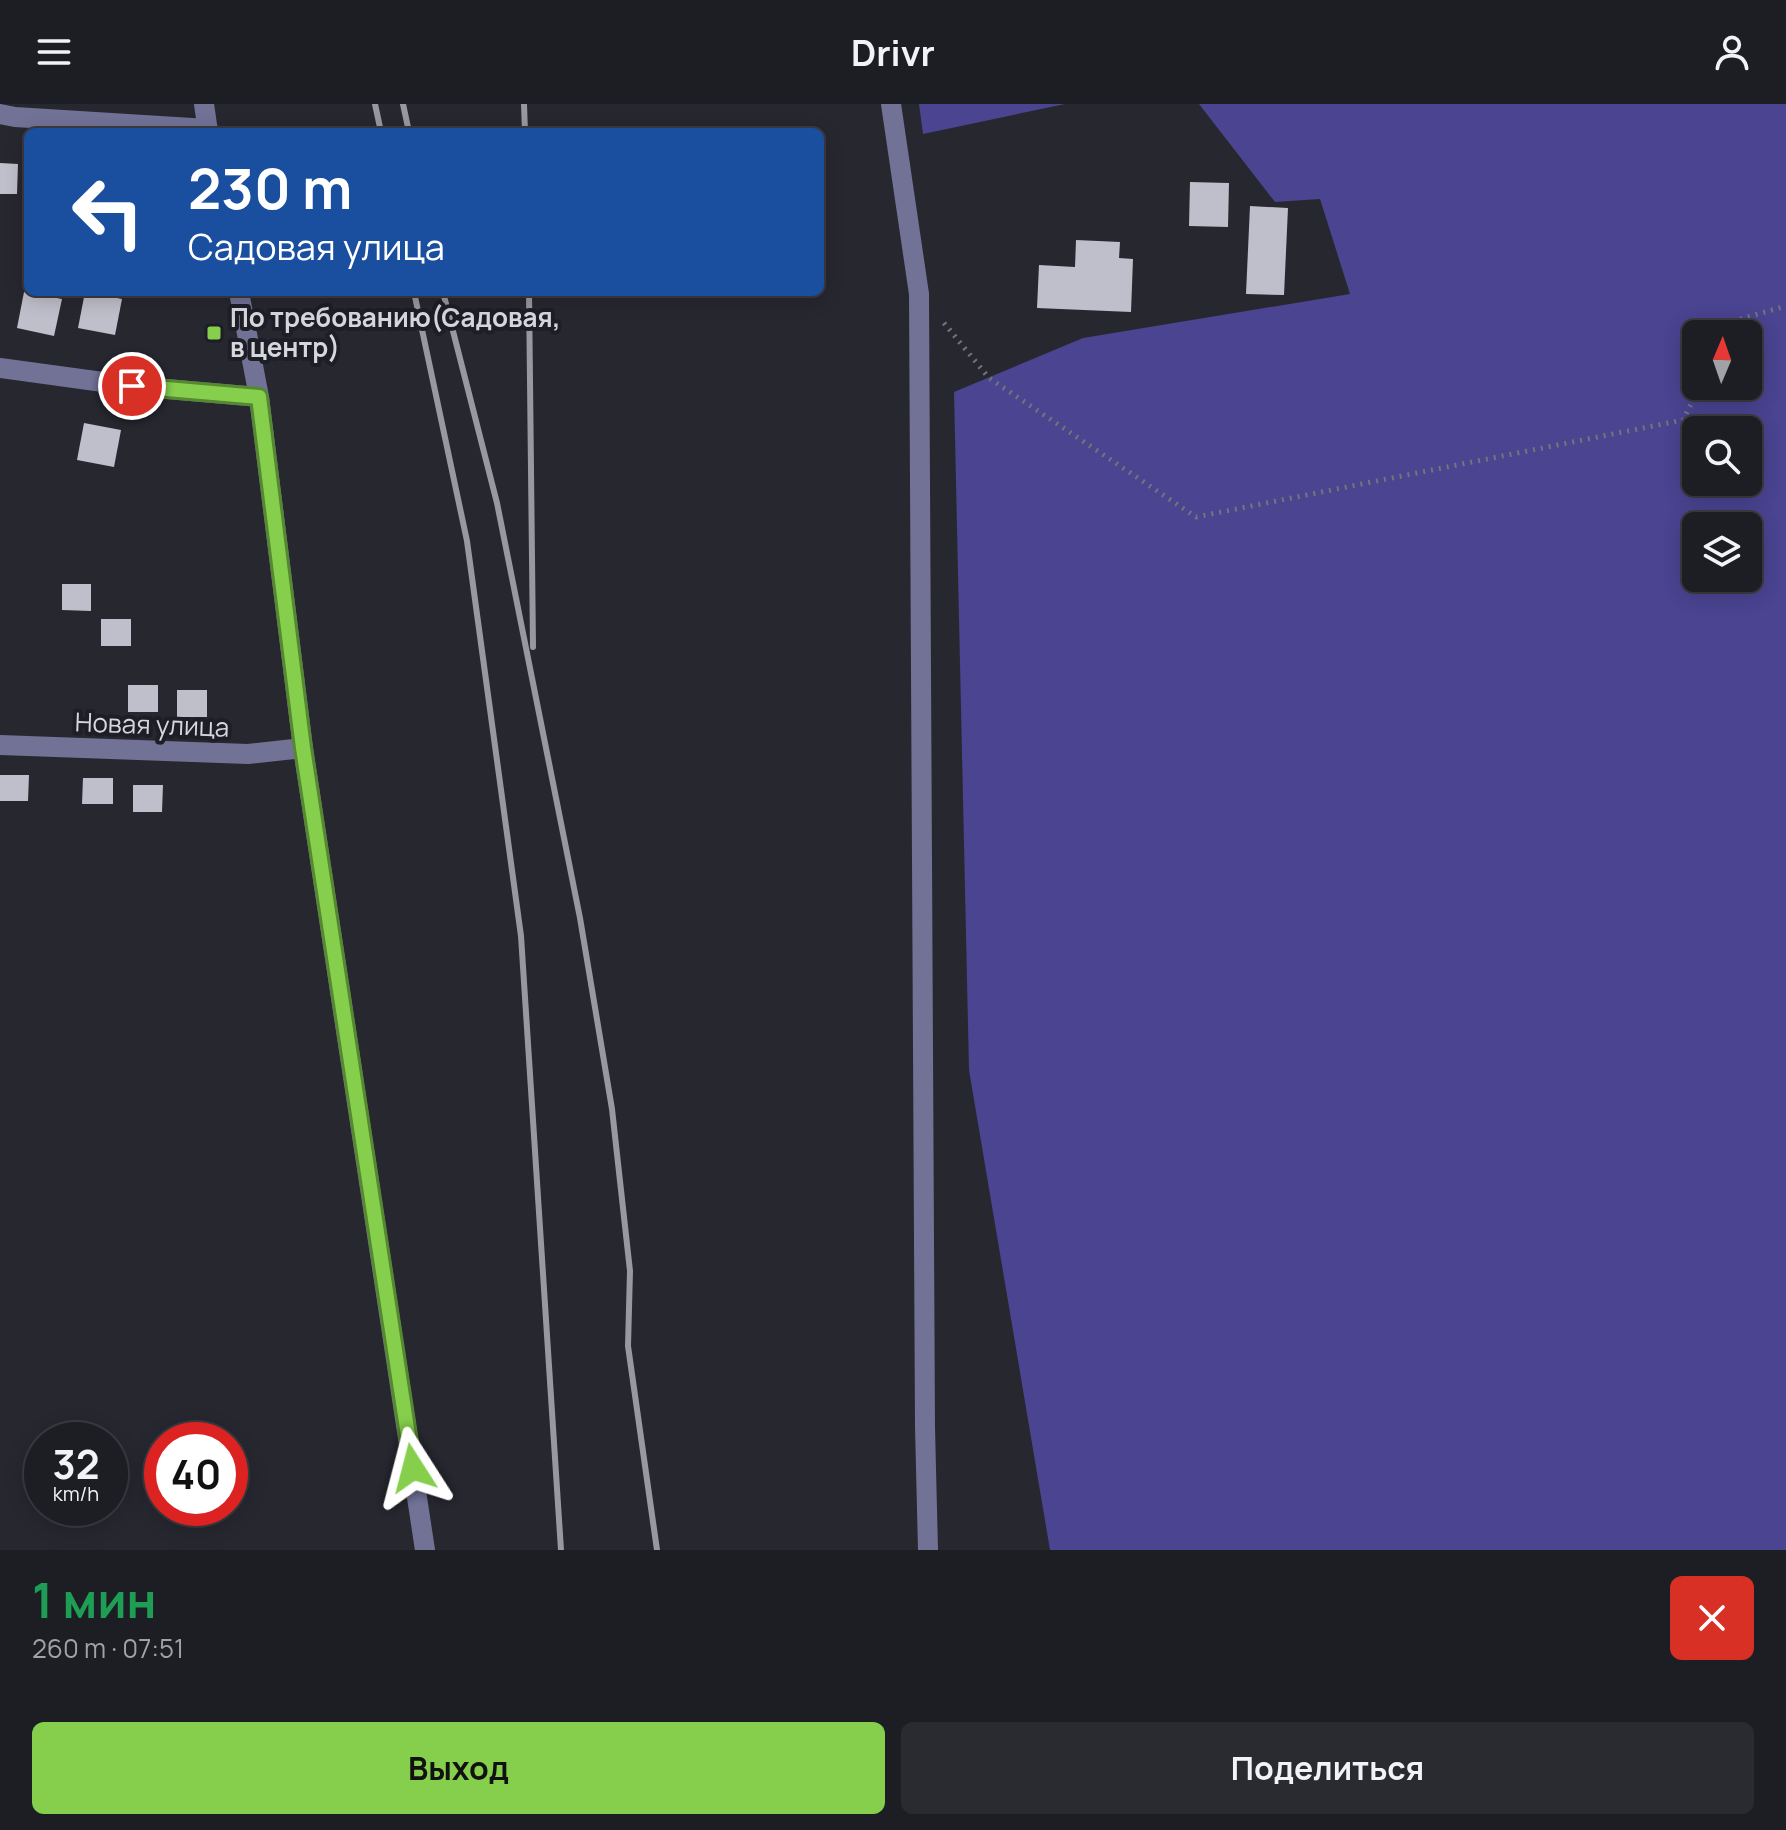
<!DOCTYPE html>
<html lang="ru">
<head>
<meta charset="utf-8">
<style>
	:root { --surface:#1d1d24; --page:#2a2a31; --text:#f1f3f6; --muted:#a0a2a6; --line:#3b3b41; --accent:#85cf4c }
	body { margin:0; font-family:Manrope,sans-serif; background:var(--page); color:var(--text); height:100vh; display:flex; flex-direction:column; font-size:30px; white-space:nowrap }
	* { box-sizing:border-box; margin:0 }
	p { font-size:26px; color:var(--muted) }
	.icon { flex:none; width:44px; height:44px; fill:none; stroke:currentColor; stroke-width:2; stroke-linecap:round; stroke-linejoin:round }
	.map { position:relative; height:1446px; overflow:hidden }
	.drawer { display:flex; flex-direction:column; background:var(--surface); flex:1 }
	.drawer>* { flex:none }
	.hud { position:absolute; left:24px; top:24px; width:800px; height:168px; border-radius:12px; box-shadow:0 4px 20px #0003,0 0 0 2px var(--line); background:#1a4fa0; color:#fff; overflow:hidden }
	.needle { width:52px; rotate:2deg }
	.buttons { position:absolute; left:1682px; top:216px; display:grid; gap:16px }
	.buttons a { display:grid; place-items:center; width:80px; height:80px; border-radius:12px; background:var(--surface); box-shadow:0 4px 20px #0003,0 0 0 2px var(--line); font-size:40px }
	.speed { position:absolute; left:24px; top:1318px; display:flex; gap:16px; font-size:40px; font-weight:700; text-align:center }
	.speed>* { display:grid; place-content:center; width:104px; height:104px; border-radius:50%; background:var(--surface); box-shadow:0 4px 20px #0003,0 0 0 2px var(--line); line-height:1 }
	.speed small { font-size:20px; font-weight:400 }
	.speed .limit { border:12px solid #d22; background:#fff; color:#111 }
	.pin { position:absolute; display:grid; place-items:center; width:68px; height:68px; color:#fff; margin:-34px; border:4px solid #fff; border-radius:50%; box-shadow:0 2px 8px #0007 }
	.me { position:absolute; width:88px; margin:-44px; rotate:351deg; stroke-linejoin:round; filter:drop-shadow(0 0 6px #0008) }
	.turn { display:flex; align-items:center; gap:28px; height:168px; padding:0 32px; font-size:36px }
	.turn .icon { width:104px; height:104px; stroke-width:2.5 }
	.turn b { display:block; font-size:56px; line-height:68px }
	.round { display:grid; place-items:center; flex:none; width:84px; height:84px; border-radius:12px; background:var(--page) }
	.summary { display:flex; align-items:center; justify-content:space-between; height:136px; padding:0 32px }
	h1 { font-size:48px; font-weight:700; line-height:60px; color:#1e9e55 }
	.action { display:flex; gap:16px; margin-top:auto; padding:16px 32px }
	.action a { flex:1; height:92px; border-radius:12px; background:var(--accent); color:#111; font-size:32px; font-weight:700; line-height:92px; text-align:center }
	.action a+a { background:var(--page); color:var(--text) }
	header { display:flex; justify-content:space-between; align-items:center; height:104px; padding:0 32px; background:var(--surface); font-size:36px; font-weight:700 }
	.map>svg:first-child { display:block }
	.forest { fill:#4a4491; fill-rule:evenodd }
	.building { fill:#bebfca }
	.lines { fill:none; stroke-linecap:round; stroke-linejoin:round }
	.path { stroke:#74747c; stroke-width:5; stroke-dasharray:2 6; stroke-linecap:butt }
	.minor { stroke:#717296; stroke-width:20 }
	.rail { stroke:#98989f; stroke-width:6 }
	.route-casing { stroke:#568731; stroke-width:20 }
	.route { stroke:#85cf4c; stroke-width:14 }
	.poi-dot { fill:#85cf4c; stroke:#1d1e26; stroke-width:3 }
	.labels { text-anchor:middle; stroke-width:8; stroke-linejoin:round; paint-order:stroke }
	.poi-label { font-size:26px; font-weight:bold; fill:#d6d7dd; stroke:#1d1e26; text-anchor:start }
	.street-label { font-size:26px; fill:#d6d7dd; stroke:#1d1e26 }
</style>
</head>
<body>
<header><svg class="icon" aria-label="menu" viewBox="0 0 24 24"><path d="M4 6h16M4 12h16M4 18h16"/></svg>Drivr<svg class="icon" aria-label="person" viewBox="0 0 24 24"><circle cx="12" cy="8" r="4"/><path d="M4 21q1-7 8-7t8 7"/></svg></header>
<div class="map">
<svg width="1786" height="1446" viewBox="0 0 1786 1446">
	<rect width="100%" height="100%" fill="#272730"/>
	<g class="forest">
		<path d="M919,0H1065L923,30Z"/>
		<path d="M1199,0H1786V1446H1050L969,966L954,288L1083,234L1350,190L1320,95L1275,98ZM1696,230H1748V282H1696ZM1696,326H1748V378H1696ZM1696,422H1748V474H1696Z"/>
	</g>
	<g class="building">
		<path d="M0,59L18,60L17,90H0Z"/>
		<path d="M1190,78L1229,79L1228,123L1189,122Z"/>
		<path d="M1250,102L1288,104L1284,191L1246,190Z"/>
		<path d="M1076,136L1120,138L1119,154L1133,155L1131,208L1037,204L1039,161L1075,163Z"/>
		<path d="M24,188L62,195L54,232L17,224Z"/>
		<path d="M85,188L122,195L115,231L78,224Z"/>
		<path d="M84,319L121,326L114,363L77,356Z"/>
		<path d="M62,480H91V507L62,506Z"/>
		<rect x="101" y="515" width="30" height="27"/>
		<rect x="128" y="581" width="30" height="27"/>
		<rect x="177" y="586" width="30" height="27"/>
		<path d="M0,671H29L28,697H0Z"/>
		<path d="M83,674H113V700H82Z"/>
		<path d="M133,681H163L162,708H133Z"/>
	</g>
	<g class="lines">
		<g class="path">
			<path d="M944,219L989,274L1196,413L1683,316L1700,282"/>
			<path d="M1724,230L1730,218L1786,202"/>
		</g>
		<g class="minor">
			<path d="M204,0L208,28"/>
			<path d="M891,0L919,190L925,1323L928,1446"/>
			<path d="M0,10L15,13L208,25"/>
			<path d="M239,188L259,293L303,644L425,1446"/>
			<path d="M0,264L132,282L259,293"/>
			<path d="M0,641L248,650L303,644"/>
		</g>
		<g class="rail">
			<path d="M375,0L381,28"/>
			<path d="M403,0L409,28"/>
			<path d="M524,0L525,28"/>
			<path d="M414,188L467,437L521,832L561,1446"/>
			<path d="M443,188L497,399L580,814L612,1005L630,1167L628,1242L657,1446"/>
			<path d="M529,188L533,543"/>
		</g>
	</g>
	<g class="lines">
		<g class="route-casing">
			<path id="route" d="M132,282L259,293L303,644L413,1364"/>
		</g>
		<use href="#route" class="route"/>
	</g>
	<rect class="poi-dot" x="206" y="221" width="16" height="16" rx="4"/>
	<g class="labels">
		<g class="poi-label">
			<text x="230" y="223">По требованию(Садовая,<tspan x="230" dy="30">в центр)</tspan></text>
		</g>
		<g class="street-label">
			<text transform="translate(152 621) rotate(2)" y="9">Новая улица</text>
		</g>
	</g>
</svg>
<div class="buttons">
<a><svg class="needle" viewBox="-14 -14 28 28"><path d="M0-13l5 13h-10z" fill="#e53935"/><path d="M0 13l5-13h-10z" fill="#a0a2a6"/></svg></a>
<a><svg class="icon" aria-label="search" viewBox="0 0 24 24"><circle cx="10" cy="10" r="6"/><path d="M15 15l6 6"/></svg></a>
<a><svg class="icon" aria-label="layers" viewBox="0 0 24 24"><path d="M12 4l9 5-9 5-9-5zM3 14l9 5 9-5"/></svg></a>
</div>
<div class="speed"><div>32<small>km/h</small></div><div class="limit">40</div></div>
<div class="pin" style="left:132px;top:282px;background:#d93025"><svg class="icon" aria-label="arrive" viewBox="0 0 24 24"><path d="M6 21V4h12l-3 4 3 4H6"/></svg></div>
<svg class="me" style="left:413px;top:1364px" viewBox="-20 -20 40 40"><path d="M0-17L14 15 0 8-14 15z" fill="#85cf4c" stroke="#fff" stroke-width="4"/></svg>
<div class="hud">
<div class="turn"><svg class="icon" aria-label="left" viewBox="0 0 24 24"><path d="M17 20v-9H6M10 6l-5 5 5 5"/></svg><div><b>230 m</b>Садовая улица</div></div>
</div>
</div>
<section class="drawer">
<div class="summary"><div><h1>1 мин</h1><p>260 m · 07:51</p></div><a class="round" style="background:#d93025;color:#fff"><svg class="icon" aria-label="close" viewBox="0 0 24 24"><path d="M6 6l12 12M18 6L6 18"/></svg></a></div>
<div class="action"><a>Выход</a><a>Поделиться</a></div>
</section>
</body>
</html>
